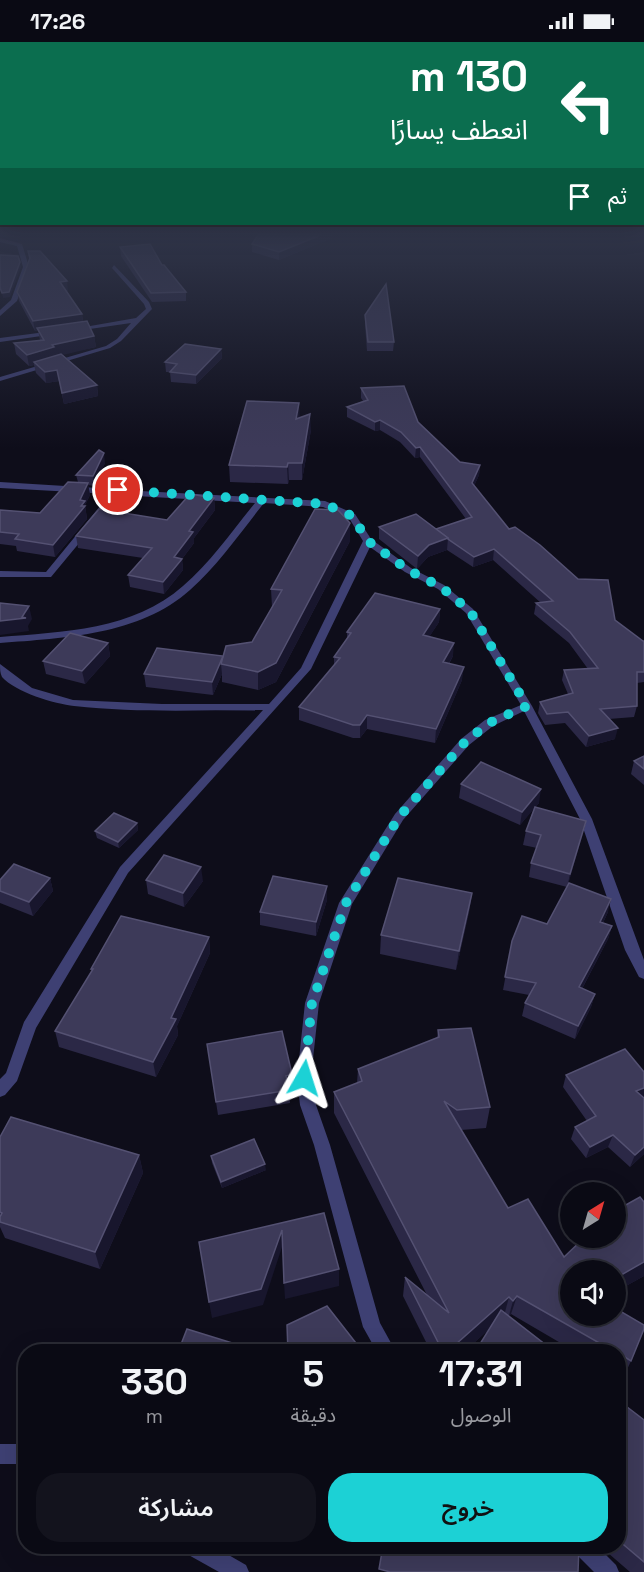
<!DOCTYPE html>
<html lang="ar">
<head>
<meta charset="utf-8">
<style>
	:root { --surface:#0a0a14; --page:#13131d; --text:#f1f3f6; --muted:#999aa0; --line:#2a2b34; --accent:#1cd1d5 }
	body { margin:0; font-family:"Space Grotesk","Noto Sans Arabic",sans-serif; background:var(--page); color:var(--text); direction:rtl; height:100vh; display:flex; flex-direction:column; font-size:22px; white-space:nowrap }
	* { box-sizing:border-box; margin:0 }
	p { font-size:20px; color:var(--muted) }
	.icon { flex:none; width:33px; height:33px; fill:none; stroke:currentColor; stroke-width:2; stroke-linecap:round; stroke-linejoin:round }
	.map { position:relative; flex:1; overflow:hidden; direction:ltr }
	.sheet { position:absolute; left:18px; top:1302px; width:608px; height:210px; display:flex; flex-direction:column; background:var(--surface); border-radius:24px; box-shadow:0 6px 24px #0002,0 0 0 2px var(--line); direction:rtl }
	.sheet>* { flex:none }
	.hud { position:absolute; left:0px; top:0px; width:645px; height:183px; box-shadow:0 6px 24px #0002,0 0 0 2px var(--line); direction:rtl; background:#0b6e4f; color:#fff; overflow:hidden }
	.needle { width:39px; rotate:37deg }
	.fabs { position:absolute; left:560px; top:1140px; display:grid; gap:12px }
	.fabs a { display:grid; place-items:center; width:66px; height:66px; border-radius:50%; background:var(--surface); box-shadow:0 6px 24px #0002,0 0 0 2px var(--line); font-size:30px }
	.pin { position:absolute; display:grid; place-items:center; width:51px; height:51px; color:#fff; margin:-26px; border:3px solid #fff; border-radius:50%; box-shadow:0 2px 6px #0007 }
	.me { position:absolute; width:66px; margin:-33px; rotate:6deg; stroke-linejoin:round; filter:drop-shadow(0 0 4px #0008) }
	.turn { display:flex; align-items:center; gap:21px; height:126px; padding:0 18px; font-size:27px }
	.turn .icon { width:78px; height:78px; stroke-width:2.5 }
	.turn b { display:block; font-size:42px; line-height:51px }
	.then { display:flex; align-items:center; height:57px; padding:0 18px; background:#0003; gap:12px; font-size:22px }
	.eta { display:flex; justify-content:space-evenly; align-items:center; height:102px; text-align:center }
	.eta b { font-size:36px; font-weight:600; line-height:42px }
	.action { display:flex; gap:12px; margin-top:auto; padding:12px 18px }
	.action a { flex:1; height:69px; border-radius:24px; background:var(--accent); color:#111; font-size:24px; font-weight:600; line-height:69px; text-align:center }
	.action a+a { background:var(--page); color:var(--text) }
	.status { display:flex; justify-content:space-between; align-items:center; height:42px; padding:0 30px; background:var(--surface); direction:ltr }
	.status svg { height:16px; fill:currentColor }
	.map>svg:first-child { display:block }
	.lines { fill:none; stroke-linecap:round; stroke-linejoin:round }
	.street { fill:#3e4073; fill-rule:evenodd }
	.wall { fill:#2b2846 }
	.shaded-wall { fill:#18162d }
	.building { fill:#3d3a59; stroke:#545172; stroke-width:1.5 }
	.route { stroke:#1cd1d5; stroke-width:10; stroke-dasharray:0 18 }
</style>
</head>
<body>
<div class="status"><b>17:26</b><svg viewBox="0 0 49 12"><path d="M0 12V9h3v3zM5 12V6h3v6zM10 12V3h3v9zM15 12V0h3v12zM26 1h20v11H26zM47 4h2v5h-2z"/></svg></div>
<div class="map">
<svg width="644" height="1530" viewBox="0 0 644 1530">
	<rect width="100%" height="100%" fill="#0e0d1a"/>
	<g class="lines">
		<g class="street">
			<path d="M0,196L22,202L29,225L17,259L0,274V268L11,258L23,225L17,204L0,200Z"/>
			<path d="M114,223L149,260L152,267L121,299L110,306L0,339V335L106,304L117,297L131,281L76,289L73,287L136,276L146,267L144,262L112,226Z"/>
			<path d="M53,289L56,291L55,292L0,300V296Z"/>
			<path d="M0,440L114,447L118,445L122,448L325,459L355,472L371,497L411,526L444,543L473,567L532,664L592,777L644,918V937L639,935L625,908L580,777L524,669L493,684L469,703L403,778L352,862L319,961L311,1036L316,1063L330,1103L380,1281L396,1310H377L363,1285L314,1103L300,1063L297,1036L305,961L339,861L395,772L461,697L485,678L521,663L466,571L438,547L405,530L370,505L311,627L128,831L36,986L17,1039L5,1053L0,1055V1037L6,1031L24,980L120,825L263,668C200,668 136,671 74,664C55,662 15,650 2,635C0,631 0,627 0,622L32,646L73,658L162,662H269L301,626L363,499L349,476L323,465L264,461C240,491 218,523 190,548C140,593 64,596 0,601V595C62,590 134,588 183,544C211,520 232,489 255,461L119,453L51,535H0V529L46,530L110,452L0,446Z"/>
			<path d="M0,1402H20L26,1405V1424L19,1422H0Z"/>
			<path d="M182,1504H213L246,1523L249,1530H219L185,1511Z"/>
			<path d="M572,1504H597L616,1523L619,1530H594L575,1511Z"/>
		</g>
	</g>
	<g class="wall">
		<path d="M332,196L279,218L252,210V202Z"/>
		<path d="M120,205L162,223L186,250V259L152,260L121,214Z"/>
		<path d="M28,209L68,249H66L82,272L83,279L94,294L96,305L62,312L97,343L98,354L64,362L59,339L46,341L36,331L34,323L29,324L16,312L14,301L40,298L38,288L35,289L19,259L17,250L29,217Z"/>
		<path d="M365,273L394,300L393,309H367L365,282Z"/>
		<path d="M221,307L222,316L196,342L171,340L170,330H166L165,320Z"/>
		<path d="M361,346L418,380L460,420L480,423L479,433L474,444L509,487L615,578L643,599H644V640L637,641V664L634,675L609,677L615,697L586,705L565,681L545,683L538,671L540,660L568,652L562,638L564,628L588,627L569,601L534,572L536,561H541L493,518L473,525L447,508L428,515L417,527L379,497V485L436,487L466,477L420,415L415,416L400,400L380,388L375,389L347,375V365L363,359L361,356Z"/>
		<path d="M300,376L311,388L302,438H289L288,442L230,440L229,423Z"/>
		<path d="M105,421L94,444L88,443L90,453L85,463L87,477L55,515L17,509L16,504L0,502V468L40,471L78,440L76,433Z"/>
		<path d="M214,456L215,468L194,496V501L182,517L183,528L164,552L130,545L128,533L143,516L78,506L76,494L167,478Z"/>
		<path d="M350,499L276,640L258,648L222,640V632L213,653L146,645L144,632L223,614L252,600L272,565L271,547Z"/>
		<path d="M440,567L439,580L429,595L453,614L449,622L462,638L435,701L367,687L360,696H353L299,678V665L334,624V615L347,597V590Z"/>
		<path d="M108,601L110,614L85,642L46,632L43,619Z"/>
		<path d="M644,714V743L631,732L634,719Z"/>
		<path d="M461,742L539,761L535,765L586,779L568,842L608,870L603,881L612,884L608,897L582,947L595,952L591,965L575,997L522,974L525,961L529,953L503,948L512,899L547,882L567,845L529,835L531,821L537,806L523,803L526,789L534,766L520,783L459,756Z"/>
		<path d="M137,781L138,788L119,806L97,796L95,789Z"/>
		<path d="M50,836L53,849L33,874L0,861V838Z"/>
		<path d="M146,838L203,839L184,865L148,852Z"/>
		<path d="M472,851L469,870L456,928L380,912L381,893Z"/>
		<path d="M327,858L316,894L260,883V870Z"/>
		<path d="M209,895L210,911L177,984L178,993L156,1035L59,1005L55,989L92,929L91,927Z"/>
		<path d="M438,988L490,1065L486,1086L461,1088L508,1166L564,1215L644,1160V1234L615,1250L570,1228L631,1319L623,1336L618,1334V1310H576L511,1272L489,1287L464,1310H431L403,1254L405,1235L427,1253L334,1071V1050L357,1041L358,1027L437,996Z"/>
		<path d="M207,1002L292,1032V1045L289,1046L290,1061L218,1073Z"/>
		<path d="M566,1033L644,1112L630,1125L608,1105L586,1116L571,1097L575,1085L587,1079L563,1045Z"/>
		<path d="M0,1095L139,1113L143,1131L100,1227L5,1196L0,1185Z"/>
		<path d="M211,1114L266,1128L222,1146L212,1121Z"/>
		<path d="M618,1358L644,1378V1530H630L600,1504H618Z"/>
	</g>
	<g class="shaded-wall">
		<path d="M321,193H332V196L279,218V210Z"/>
		<path d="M20,220L21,225L10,255L3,256L2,251Z"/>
		<path d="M67,239L68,249L61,250L60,240Z"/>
		<path d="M82,272L83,281L37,286L38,288L35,289L33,279Z"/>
		<path d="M94,294L96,305L34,320V323L29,324L27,313L52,303Z"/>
		<path d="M221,307L222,316L196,342V333Z"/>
		<path d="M57,328L59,339L46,341L45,330Z"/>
		<path d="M97,343L98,354L64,362L62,351Z"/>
		<path d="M299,361L300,377H296Z"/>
		<path d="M310,372L311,388L302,438V421Z"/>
		<path d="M380,378V388L375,389V380Z"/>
		<path d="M420,405V415L415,416L416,406Z"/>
		<path d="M104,411L105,421L94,444L93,434Z"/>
		<path d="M288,421L289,438L288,442L287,425Z"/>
		<path d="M480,423L479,433L471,451L472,441Z"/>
		<path d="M88,441L90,453L85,463L87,477L55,515L53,503L80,458Z"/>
		<path d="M214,456L215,468L194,496V501L182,517L183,528L164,552L163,540L174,515L189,489Z"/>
		<path d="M350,481V499L276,640L258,648V630Z"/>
		<path d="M448,496L447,508L428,515L417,527L418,514L429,503Z"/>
		<path d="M494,507L493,518L473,525L474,515Z"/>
		<path d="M29,564L32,577L28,584L29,589L0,593V579L22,575Z"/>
		<path d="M440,567L439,580L422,606L423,593Z"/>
		<path d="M108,601L110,614L85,642L82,629Z"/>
		<path d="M454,601L453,614L442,633L443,620Z"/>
		<path d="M223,614L221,622L222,632L213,653L212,640Z"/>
		<path d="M464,625L462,638L435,701L436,687Z"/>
		<path d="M367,673V687L360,696V683Z"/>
		<path d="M618,686L615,697L586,705L589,694Z"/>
		<path d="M541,747L539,761L520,783L522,770Z"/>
		<path d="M586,779L583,792L567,846L570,832Z"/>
		<path d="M137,781L138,788L119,806L118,800Z"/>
		<path d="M201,825L203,839L184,865L183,851Z"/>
		<path d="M50,836L53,849L33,874L29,860Z"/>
		<path d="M327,844V858L316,894V880Z"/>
		<path d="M472,851L469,870L456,928L459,909Z"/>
		<path d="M611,857L608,870L597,893L600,880Z"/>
		<path d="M612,884L608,897L576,958L579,945Z"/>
		<path d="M209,895L210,911L177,984L178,993L156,1035L153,1020L171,976Z"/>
		<path d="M595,952L591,965L575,997L578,984Z"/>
		<path d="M292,1032V1045L287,1047L286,1034Z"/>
		<path d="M644,1046V1056L636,1049Z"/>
		<path d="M613,1093L608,1105L586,1116L590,1105Z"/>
		<path d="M644,1105V1112L630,1125L635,1113Z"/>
		<path d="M139,1113L143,1131L100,1227L95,1210Z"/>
		<path d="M265,1122L266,1128L222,1146L221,1140Z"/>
		<path d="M282,1188V1205L263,1263L212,1276L209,1260Z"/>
		<path d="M644,1220V1234L615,1250V1239L621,1233Z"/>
		<path d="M339,1227V1244L285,1257L284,1241Z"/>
		<path d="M517,1254L511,1272L508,1277L513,1259Z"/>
		<path d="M509,1255L504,1274L464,1310H447Z"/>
	</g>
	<g class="building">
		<path d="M258,193H321L279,210L252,202Z"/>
		<path d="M150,202L162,223H164L186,250L151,251L120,205Z"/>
		<path d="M28,209H40L67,239L60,240L82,272L33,279L17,250L30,216Z"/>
		<path d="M0,213L18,214L20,220L9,250L2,251L0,246Z"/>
		<path d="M386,242L394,300H368L365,273Z"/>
		<path d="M87,279L94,294L52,303L54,305L27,313L14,301L44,298L37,286Z"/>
		<path d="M185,302L221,307L196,333L170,330L177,322L165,320Z"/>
		<path d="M61,312L97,343L62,351L57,328L45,330L34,320Z"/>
		<path d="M404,344L418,380L460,420L480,423L472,441L509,487L515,485L540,503L578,537L608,538L615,578L643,599H644V630H637V664L600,667L618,686L589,694L568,670L547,672L540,660L573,651L564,628L598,626L570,590L536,561L553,559L494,507L474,515L448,497V496L436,487L472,475L420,405L416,406L401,390L380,378L375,380L347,365L368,358L361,346Z"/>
		<path d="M247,359L299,361L296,377L310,372L302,421H288L287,425L229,423Z"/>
		<path d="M99,408L104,411L93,434L76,433Z"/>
		<path d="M68,440L88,441L80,458L85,459L81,464H85L53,503L15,497L19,492L0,490V468L40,471Z"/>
		<path d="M190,452L214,456L189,489L193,490L174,515L182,517L163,540L128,533L152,506L76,494L99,467L167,478Z"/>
		<path d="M315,467L338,468L350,481L276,621L258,630L221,622L226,604L252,600L282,548L271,547Z"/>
		<path d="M416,472L448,496L429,503L418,514L379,485Z"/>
		<path d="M375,551L440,567L423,593L454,601L443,620L464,625L436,687L367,673L360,683H353L299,665L340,616L334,615L351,591L347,590Z"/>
		<path d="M0,561L29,564L22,575L26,576L0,579Z"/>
		<path d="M70,591L108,601L82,629L43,619Z"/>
		<path d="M157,606L223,614L212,640L144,632Z"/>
		<path d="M644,714V727L634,719Z"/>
		<path d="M481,720L541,747L522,770L461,742Z"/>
		<path d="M535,765L586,779L570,832L531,821L541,793L526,789Z"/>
		<path d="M114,771L137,781L118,800L95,789Z"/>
		<path d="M164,813L201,825L183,851L146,838Z"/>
		<path d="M14,822L50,836L29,860L0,849V838Z"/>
		<path d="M273,834L327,844L316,880L260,870Z"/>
		<path d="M398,836L472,851L459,909L381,893Z"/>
		<path d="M569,841L611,857L600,880L612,884L579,945L595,952L578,984L525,961L536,941L505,935L512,899L522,874L547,882Z"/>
		<path d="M121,874L209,895L171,976L176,977L153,1020L55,989L93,927H91Z"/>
		<path d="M471,986L490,1065L457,1068L444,1059L508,1166L528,1157L564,1215L584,1196H615V1169L640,1155L644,1160V1220L621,1233L615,1239V1228H570V1274H615V1266L644,1283V1287L631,1319L618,1311V1310H615L517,1254L513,1259L509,1255L447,1310H443L405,1235L449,1271L334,1050L362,1039L358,1027L439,995L438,988Z"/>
		<path d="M282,989L292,1032L286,1034L290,1048L216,1060L207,1002Z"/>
		<path d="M625,1007L644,1030V1046L636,1049L644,1056V1105L635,1113L613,1093L590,1105L575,1085L596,1074L566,1033Z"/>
		<path d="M11,1075L139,1113L95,1210L0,1180V1175L2,1171L0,1170V1095Z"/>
		<path d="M254,1097L265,1122L221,1140L211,1114Z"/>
		<path d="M324,1171L339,1227L284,1241L282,1188L261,1247L209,1260L199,1200Z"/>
		<path d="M327,1264L363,1310H288L287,1283Z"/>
		<path d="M501,1268L555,1310H475Z"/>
		<path d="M187,1287L242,1304L240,1310H178Z"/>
		<path d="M618,1358L644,1378V1520L618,1498Z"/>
		<path d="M383,1504H579L578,1530H390L379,1527Z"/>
	</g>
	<linearGradient id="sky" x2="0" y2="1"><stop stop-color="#08070e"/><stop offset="0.47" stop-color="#303549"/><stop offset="1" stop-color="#303549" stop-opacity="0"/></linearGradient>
	<rect width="644" height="407" fill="url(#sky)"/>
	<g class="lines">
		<path class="route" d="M118,448L325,462L352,474L368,499L408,528L441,545L470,569L527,664L489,681L465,700L399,775L346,861L312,961L304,1036"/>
	</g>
</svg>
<div class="fabs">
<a><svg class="needle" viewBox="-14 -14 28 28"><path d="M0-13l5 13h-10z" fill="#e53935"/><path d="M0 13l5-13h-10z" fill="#999aa0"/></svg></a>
<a><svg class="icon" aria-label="sound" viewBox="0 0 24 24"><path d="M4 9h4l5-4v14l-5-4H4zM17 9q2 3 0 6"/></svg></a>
</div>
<div class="pin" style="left:118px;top:448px;background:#d93025"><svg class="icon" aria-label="arrive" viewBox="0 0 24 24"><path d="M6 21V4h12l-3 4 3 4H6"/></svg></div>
<svg class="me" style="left:304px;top:1036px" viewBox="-20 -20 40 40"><path d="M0-17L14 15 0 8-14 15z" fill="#1cd1d5" stroke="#fff" stroke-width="4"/></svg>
<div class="hud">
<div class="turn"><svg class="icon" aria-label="left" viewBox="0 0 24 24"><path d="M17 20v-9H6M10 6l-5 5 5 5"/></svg><div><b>130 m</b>انعطف يسارًا</div></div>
<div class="then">ثم<svg class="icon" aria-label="arrive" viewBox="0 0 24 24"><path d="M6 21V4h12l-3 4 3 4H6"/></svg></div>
</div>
<section class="sheet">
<div class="eta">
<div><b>17:31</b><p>الوصول</p></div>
<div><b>5</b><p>دقيقة</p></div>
<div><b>330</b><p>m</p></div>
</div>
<div class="action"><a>خروج</a><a>مشاركة</a></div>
</section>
</div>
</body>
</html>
